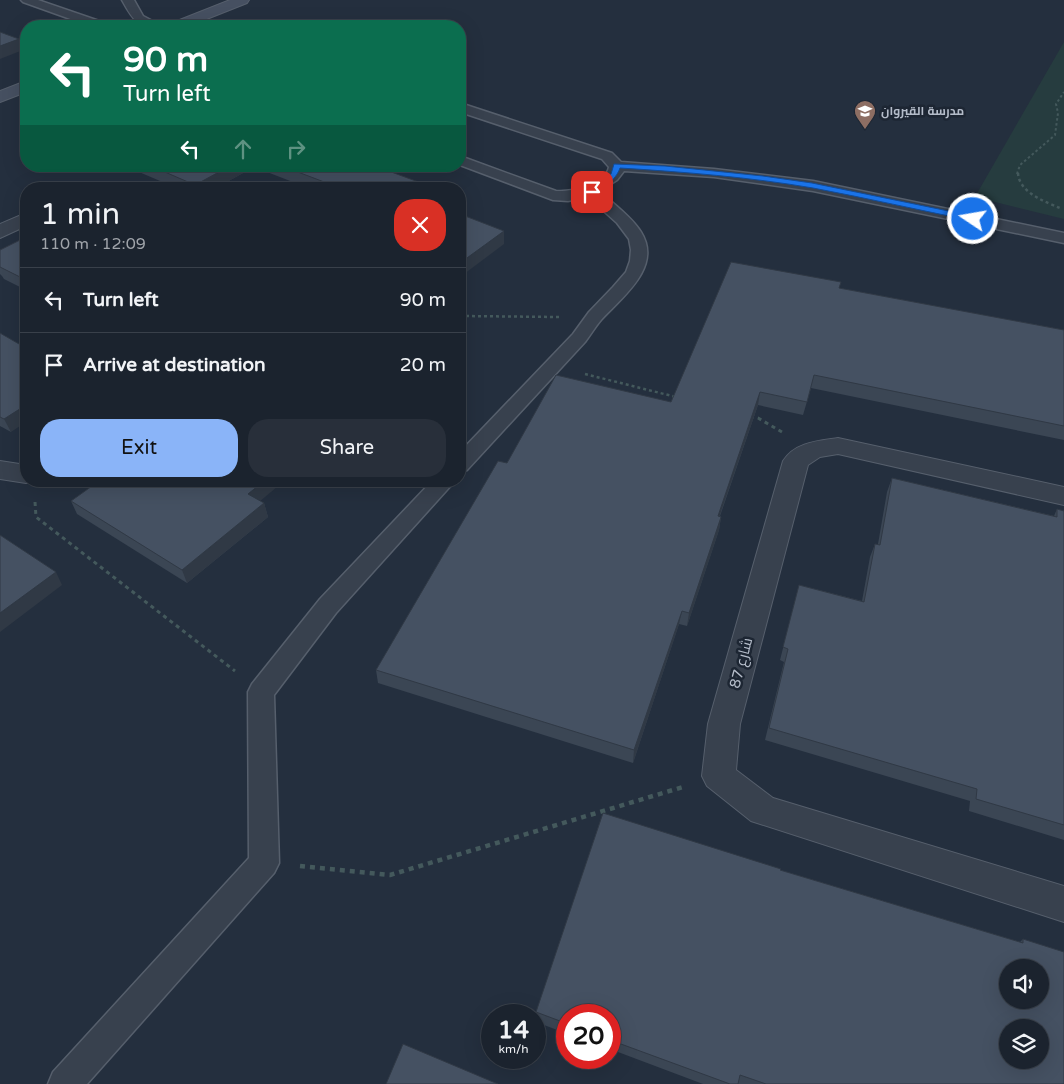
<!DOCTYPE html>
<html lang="en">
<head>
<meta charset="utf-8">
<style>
	:root { --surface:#1b232e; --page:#282f3a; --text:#f1f3f6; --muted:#a0a4aa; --line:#39404a; --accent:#8ab4f8 }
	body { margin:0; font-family:"Varela Round",Cairo,sans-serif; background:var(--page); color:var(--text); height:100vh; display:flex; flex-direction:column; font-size:19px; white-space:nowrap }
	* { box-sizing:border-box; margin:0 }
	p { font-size:16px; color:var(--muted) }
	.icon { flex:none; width:28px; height:28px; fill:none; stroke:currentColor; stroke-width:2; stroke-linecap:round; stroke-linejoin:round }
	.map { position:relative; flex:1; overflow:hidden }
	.side { position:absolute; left:20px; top:182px; width:446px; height:305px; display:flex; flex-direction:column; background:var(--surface); border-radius:20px; box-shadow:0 5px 20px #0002,0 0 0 1px var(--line) }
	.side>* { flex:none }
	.top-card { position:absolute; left:20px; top:20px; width:446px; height:152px; border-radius:20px; box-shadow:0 5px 20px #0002,0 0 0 1px var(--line); background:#0b6e4f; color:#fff; overflow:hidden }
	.controls { position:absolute; left:999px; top:959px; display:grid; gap:10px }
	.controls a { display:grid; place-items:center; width:50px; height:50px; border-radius:50%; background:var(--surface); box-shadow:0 5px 20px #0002,0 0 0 1px var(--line); font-size:25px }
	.speed { position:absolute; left:481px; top:1004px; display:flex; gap:10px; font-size:25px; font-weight:700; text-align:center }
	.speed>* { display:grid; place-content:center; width:65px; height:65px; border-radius:50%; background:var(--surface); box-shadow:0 5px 20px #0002,0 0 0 1px var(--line); line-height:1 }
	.speed small { font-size:12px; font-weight:400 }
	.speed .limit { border:8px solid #d22; background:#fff; color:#111 }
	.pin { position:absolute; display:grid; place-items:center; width:42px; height:42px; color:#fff; margin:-21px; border-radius:10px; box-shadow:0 2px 8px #0006 }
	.me { position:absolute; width:55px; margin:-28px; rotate:282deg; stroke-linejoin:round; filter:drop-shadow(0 0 4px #0008) }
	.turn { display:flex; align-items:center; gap:18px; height:105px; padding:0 20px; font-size:22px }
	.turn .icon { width:65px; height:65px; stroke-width:2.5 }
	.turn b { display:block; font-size:35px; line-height:42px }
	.lanes { display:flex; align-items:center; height:48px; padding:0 20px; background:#0003; justify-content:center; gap:25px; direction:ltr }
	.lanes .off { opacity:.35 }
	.round { display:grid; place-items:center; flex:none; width:52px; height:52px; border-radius:20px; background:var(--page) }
	.head { display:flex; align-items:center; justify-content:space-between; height:85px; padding:0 20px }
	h1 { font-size:30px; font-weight:600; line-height:38px }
	.cta { display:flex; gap:10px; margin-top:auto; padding:10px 20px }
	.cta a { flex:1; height:58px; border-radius:20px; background:var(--accent); color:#111; font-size:20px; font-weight:600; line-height:58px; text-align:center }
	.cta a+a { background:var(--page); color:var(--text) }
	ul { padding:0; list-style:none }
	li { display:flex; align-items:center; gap:15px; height:65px; padding:0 20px; border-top:1px solid var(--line) }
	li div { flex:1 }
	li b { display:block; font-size:19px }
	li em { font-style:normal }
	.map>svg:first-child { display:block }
	.green { fill:#263c3f }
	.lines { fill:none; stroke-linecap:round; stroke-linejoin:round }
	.lane-casing { stroke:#565f6c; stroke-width:3 }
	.street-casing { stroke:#565f6c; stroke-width:2 }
	.secondary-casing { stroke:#565f6c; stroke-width:2 }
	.path-far3 { stroke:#44595c; stroke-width:2; stroke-dasharray:2.5 2.5; stroke-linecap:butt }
	.path-far2 { stroke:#44595c; stroke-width:2.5; stroke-dasharray:3 3; stroke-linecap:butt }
	.path-far1 { stroke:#44595c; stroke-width:3; stroke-dasharray:4 4; stroke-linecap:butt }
	.path { stroke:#44595c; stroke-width:4.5; stroke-dasharray:5 5; stroke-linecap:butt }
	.lane { fill:#38414e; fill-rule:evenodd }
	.street { fill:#38414e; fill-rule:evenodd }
	.secondary { fill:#465061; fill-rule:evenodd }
	.wall { fill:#3b4654 }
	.shaded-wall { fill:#303945 }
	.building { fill:#455162; stroke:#303945; fill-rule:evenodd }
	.route { fill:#1a73e8; stroke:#114b97 }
	.labels { text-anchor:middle; stroke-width:5; stroke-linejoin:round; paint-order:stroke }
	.far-poi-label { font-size:12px; font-weight:bold; fill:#b4bcc9; stroke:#1d2633; text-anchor:start }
	.street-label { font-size:15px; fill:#b4bcc9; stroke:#1d2633 }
</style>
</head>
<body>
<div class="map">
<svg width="1064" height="1084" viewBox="0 0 1064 1084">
	<rect width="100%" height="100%" fill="#242f3e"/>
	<path class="green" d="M1064,42V219L975,197Z"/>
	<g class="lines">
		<g class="lane-casing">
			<g id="lane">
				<path d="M21,0H38L105,23L107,26H90L23,2Z"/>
				<path d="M122,0H134L143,16L162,26C137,28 133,20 122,0Z"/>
				<path d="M460,103L612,153L621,162L714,169L813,181L1064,233V243L813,191L714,177L624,171L617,180L600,191C614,205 631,216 641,232C663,267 622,297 601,320C595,327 591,334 585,342L467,470L460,472V452L573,334L589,312L613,287L626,272L630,261L631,250L629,239L617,223L588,197L568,201L553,200L460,165V156L556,191C571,192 606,185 609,167L602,159L460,112Z"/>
				<path d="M432,481H455L336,613L274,695L279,863L274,873L87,1084H48L53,1072L249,858L248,692L252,684L320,599Z"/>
			</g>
		</g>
		<g class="street-casing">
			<g id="street">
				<path d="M26,213V226L0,238V224Z"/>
				<path d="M838,438L1064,487V505L838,454L820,457L808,465L740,724L736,770L773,798L1064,886V922L751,821L707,786L702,776L708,724L783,461C795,442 818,441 838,438Z"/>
				<path d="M0,461L26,465V481H32L26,483L0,479Z"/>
			</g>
		</g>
		<g class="secondary-casing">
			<g id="secondary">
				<path d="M230,0H249L247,3L189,26H170L172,23Z"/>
				<path d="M26,81V92L0,102V91Z"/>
			</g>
		</g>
		<path class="path-far3" d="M1017,174L1020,165L1055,135L1058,113L1056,104L1064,92"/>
		<g class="path-far2">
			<path d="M1018,173C1019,193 1046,202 1062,209"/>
			<path d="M460,316L559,317"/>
			<path d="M585,374L676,397"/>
		</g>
		<g class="path-far1">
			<path d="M750,416L758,418L782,432"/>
			<path d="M35,502L36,517L235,671"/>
		</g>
		<path class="path" d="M300,866L390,875L683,787"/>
		<use href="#lane" class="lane"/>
		<use href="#street" class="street"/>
		<use href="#secondary" class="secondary"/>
	</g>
	<g class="wall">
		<path d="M137,166H378V168L435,189H311L254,167L214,189H179L139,172Z"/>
		<path d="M26,237V290L4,279L2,276L0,274V250Z"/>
		<path d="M839,288L1064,330V440L811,388L803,415L758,405L720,516L721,517L719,530L687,626L679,624L633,763L378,683L376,670L507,463L671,402Z"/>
		<path d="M0,333L11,432L0,426Z"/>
		<path d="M892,478L1054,516L1057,509L1064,511V840L969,811L970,801L765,740L784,662L780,660L799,585L862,601L870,557L875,544H878L887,492Z"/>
		<path d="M71,501H260L264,503L268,517L187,583L77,514Z"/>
		<path d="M780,870L1020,942L1023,939L1064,1084H703L610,1049V1015H568V1034L536,1022V1012Z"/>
	</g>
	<g class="shaded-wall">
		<path d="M19,39L23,50L0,59V46Z"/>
		<path d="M230,166L254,167L214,189H196L195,185Z"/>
		<path d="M504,231V244L460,277V263Z"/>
		<path d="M760,392L758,405L715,529L718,516Z"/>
		<path d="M26,405V422L11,432L4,419Z"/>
		<path d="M264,481H284L252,508L248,494Z"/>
		<path d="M264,503L268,517L187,583L182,570Z"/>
		<path d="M721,517L719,530L687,626L689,613Z"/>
		<path d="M56,572L62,585L0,632V613Z"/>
		<path d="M682,611L679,624L633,763L634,750Z"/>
	</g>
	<g class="building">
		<path d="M0,32L19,39L0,46Z"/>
		<path d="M151,166H230L195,185Z"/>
		<path d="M282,166H375L435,188L339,189L340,188Z"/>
		<path d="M460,214L504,231L460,263Z"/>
		<path d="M26,237V280L0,267V250Z"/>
		<path d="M731,262L841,282L839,288L1064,330V426L814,375L807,402L760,392L718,516L721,517L689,613L682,611L634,750L376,670L498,461L507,463L556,375L671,402Z"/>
		<path d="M0,333L26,348V405L4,419L0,417Z"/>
		<path d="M892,478L1057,517V509L1064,511V825L976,799L977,789L769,728L788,649L783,647L799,585L864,602L875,544L880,545Z"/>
		<path d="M99,481H264L248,494L264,503L182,570L71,501Z"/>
		<path d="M0,535L56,572L0,613Z"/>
		<path d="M603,813L781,869L780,870L1023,943V939L1064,952V1084H766L740,1075L738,1084H730L610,1040V1015H568V1024L536,1012ZM1008,968H1040V1000H1008ZM1008,1028H1040V1060H1008Z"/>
		<path d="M403,1044L498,1084H386Z"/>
	</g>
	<path class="route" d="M614,164L665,166L763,176L812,183L973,216L977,219L973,221C919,210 866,198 813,188C749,177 684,172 620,168C617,178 600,195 589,194V190L611,174Z"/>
	<defs>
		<g id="school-pin" transform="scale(1.125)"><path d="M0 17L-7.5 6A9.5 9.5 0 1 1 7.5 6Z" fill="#8d6e63" stroke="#1d2633"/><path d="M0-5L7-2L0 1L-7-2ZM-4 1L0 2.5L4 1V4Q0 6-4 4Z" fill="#fff"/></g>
	</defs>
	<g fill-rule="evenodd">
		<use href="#school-pin" x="865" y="111"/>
	</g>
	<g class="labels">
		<g class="far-poi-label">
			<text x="881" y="115">مدرسة القيروان</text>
		</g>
		<g class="street-label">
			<text transform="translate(741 663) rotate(-75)" y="5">شارع 87</text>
		</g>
	</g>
</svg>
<div class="controls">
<a><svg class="icon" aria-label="sound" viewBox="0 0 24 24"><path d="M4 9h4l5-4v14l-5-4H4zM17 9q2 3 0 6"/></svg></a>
<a><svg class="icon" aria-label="layers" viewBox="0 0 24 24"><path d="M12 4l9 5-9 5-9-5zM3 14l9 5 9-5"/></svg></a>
</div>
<div class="speed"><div>14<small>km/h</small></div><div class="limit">20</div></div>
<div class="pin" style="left:592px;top:192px;background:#d93025"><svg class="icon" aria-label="arrive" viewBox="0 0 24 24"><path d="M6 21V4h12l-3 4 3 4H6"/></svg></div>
<svg class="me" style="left:973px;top:219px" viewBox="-20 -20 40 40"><circle r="17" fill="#1a73e8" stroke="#fff" stroke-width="3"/><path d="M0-11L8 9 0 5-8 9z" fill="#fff"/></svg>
<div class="top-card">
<div class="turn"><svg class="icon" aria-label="left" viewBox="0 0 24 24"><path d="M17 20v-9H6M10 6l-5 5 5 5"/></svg><div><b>90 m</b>Turn left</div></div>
<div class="lanes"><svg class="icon" aria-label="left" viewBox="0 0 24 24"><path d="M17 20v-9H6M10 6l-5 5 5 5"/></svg><svg class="icon off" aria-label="ahead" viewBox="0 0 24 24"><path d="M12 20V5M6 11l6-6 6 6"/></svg><svg class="icon off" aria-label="right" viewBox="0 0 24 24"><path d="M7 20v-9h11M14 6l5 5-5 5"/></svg></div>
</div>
<section class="side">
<div class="head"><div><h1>1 min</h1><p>110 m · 12:09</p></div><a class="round" style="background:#d93025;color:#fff"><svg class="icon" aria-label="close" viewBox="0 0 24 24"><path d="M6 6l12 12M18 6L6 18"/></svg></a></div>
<ul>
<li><svg class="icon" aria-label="left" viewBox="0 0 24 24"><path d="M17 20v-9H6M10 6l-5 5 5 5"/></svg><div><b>Turn left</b></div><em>90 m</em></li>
<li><svg class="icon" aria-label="arrive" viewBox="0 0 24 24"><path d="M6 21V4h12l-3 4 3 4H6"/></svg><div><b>Arrive at destination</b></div><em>20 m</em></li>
</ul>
<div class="cta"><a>Exit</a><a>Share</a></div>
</section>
</div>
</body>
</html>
